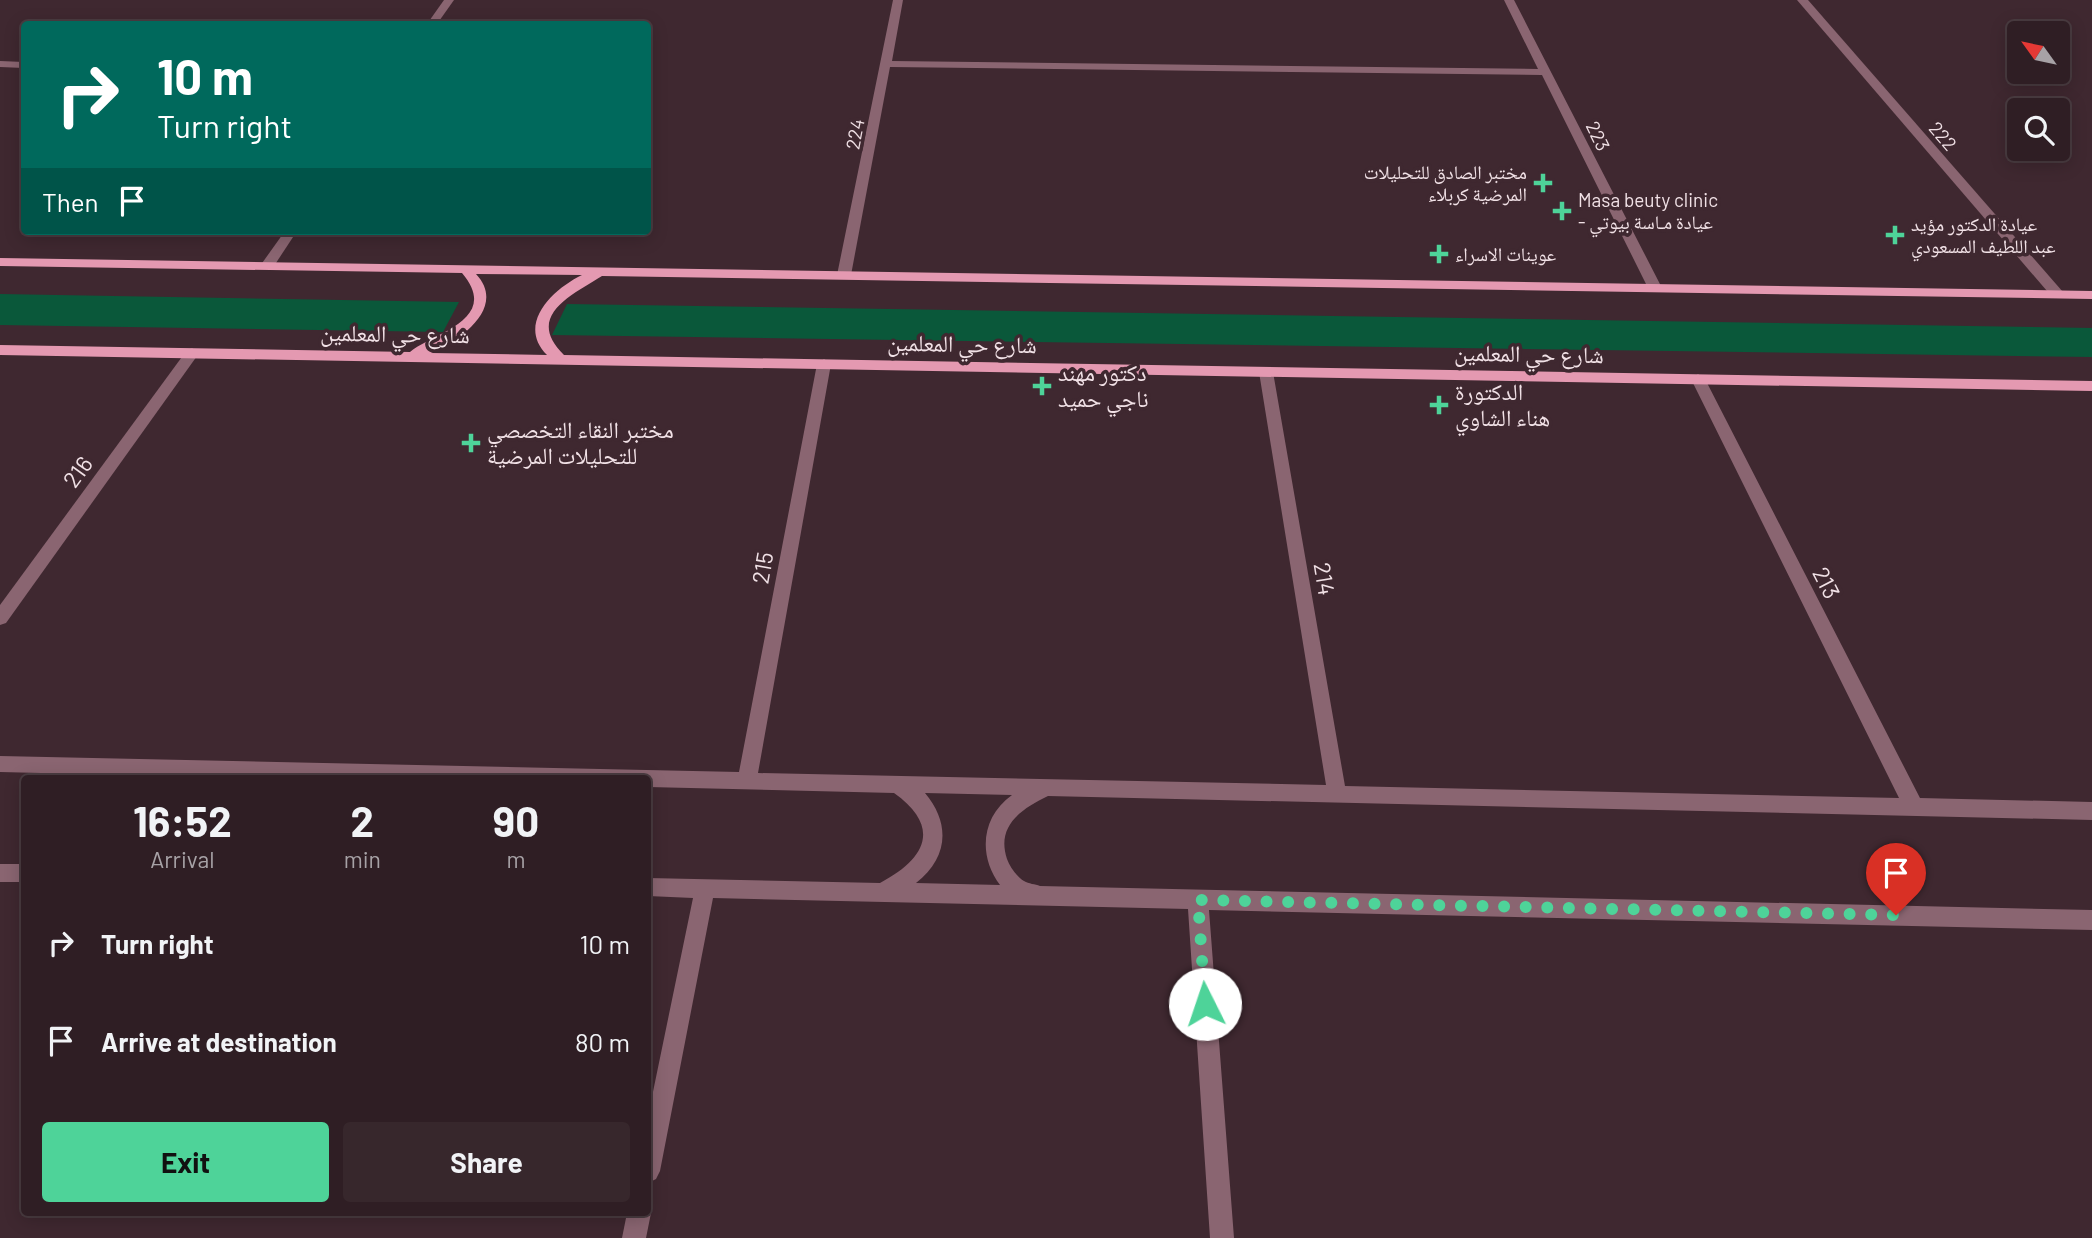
<!DOCTYPE html>
<html lang="en">
<head>
<meta charset="utf-8">
<style>
	:root { --surface:#2f1e24; --page:#37272c; --text:#f1f3f6; --muted:#a7a2a6; --line:#4a3c41; --accent:#4ed399 }
	body { margin:0; font-family:Barlow,"Noto Naskh Arabic",sans-serif; background:var(--page); color:var(--text); height:100vh; display:flex; flex-direction:column; font-size:26px; white-space:nowrap }
	* { box-sizing:border-box; margin:0 }
	p { font-size:23px; color:var(--muted) }
	.icon { flex:none; width:38px; height:38px; fill:none; stroke:currentColor; stroke-width:2; stroke-linecap:round; stroke-linejoin:round }
	.map { position:relative; flex:1; overflow:hidden }
	.side { position:absolute; left:21px; top:775px; width:630px; height:441px; display:flex; flex-direction:column; background:var(--surface); border-radius:7px; box-shadow:0 4px 18px #0003,0 0 0 2px var(--line) }
	.side>* { flex:none }
	.guide { position:absolute; left:21px; top:21px; width:630px; height:214px; border-radius:7px; box-shadow:0 4px 18px #0003,0 0 0 2px var(--line); background:#00695c; color:#fff; overflow:hidden }
	.needle { width:46px; rotate:303deg }
	.tools { position:absolute; left:2007px; top:21px; display:grid; gap:14px }
	.tools a { display:grid; place-items:center; width:63px; height:63px; border-radius:7px; background:var(--surface); box-shadow:0 4px 18px #0003,0 0 0 2px var(--line); font-size:35px }
	.pin { position:absolute; display:grid; place-items:center; width:60px; height:60px; color:#fff; margin:-72px -30px; border-radius:50% 50% 50% 0; rotate:-45deg; box-shadow:0 0 7px #0007 }
	.pin .icon { rotate:45deg }
	.me { position:absolute; width:77px; margin:-38px; rotate:356deg; stroke-linejoin:round; filter:drop-shadow(0 0 5px #0008) }
	.turn { display:flex; align-items:center; gap:24px; height:147px; padding:0 21px; font-size:32px }
	.turn .icon { width:91px; height:91px; stroke-width:2.5 }
	.turn b { display:block; font-size:49px; line-height:60px }
	.then { display:flex; align-items:center; height:66px; padding:0 21px; background:#0003; gap:14px; font-size:26px }
	.eta { display:flex; justify-content:space-evenly; align-items:center; height:119px; text-align:center }
	.eta b { font-size:42px; font-weight:700; line-height:49px }
	.action { display:flex; gap:14px; margin-top:auto; padding:14px 21px }
	.action a { flex:1; height:80px; border-radius:7px; background:var(--accent); color:#111; font-size:28px; font-weight:700; line-height:80px; text-align:center }
	.action a+a { background:var(--page); color:var(--text) }
	ul { padding:0; list-style:none }
	li { display:flex; align-items:center; gap:21px; height:98px; padding:0 21px }
	li div { flex:1 }
	li b { display:block; font-size:26px }
	li em { font-style:normal }
	.map>svg:first-child { display:block }
	.green { fill:#0a583a }
	.lines { fill:none; stroke-linecap:round; stroke-linejoin:round }
	.minor { fill:#8a6571; fill-rule:evenodd }
	.major { fill:#e499b1; fill-rule:evenodd }
	.route { stroke:#4ed399; stroke-width:12; stroke-dasharray:0 21.6 }
	.poi-dot { fill:#4ed399; stroke:#3f2830; stroke-width:2.5 }
	.labels { text-anchor:middle; stroke-width:7; stroke-linejoin:round; paint-order:stroke }
	.far-street-label { font-size:19px; fill:#f1e1e6; stroke:#3f2830 }
	.far-poi-label { font-size:19px; fill:#f1e1e6; stroke:#3f2830; text-anchor:start }
	.street-label { font-size:23px; fill:#f1e1e6; stroke:#3f2830 }
	.poi-label { font-size:23px; fill:#f1e1e6; stroke:#3f2830; text-anchor:start }
</style>
</head>
<body>
<div class="map">
<svg width="2092" height="1238" viewBox="0 0 2092 1238">
	<rect width="100%" height="100%" fill="#3f2830"/>
	<g class="green">
		<path d="M0,294L459,302L443,332L0,325Z"/>
		<path d="M567,304L2092,328V357L552,335Z"/>
	</g>
	<g class="lines">
		<g class="minor">
			<path d="M444,0H454L437,24H427Z"/>
			<path d="M893,0H903L892,61L1538,69L1504,0H1514L1662,288L1655,292L1648,288L1542,75L890,67L851,275L844,279L839,278L837,275Z"/>
			<path d="M1797,0H1808L2063,292V298H2053Z"/>
			<path d="M0,61L24,62V68L0,67Z"/>
			<path d="M285,231H297L272,269H262L260,266Z"/>
			<path d="M192,348L199,353L197,356L6,623L0,625V605L187,350Z"/>
			<path d="M824,359L831,364L758,773L1326,785L1259,372L1266,367L1273,372L1345,786L1899,798L1691,379L1698,374L1705,379L1920,798L2092,802V820L1048,796C1021,809 996,826 1007,859C1010,867 1017,877 1024,881C1029,884 1035,884 1040,886L2092,910V930L1209,910L1234,1238H1210L1188,909L713,898L660,1171L656,1179L648,1183V1116L693,898L648,896V878L880,883C926,859 942,827 894,793L648,787V779H284L0,772V756L739,772L817,364ZM925,793L1012,795C981,817 978,856 1000,885L916,883C948,858 951,824 925,793Z"/>
			<rect x="0" y="864" width="24" height="18"/>
			<path d="M648,1204L651,1213L646,1238H622L627,1213H648Z"/>
		</g>
		<path class="major" d="M0,258L2092,291V299L602,276C572,295 524,316 564,355L2092,381V391L0,355V345L410,352C432,333 502,320 462,273L0,266ZM476,274L582,275C553,289 516,324 547,355L431,353C461,340 507,307 476,274Z"/>
	</g>
	<g class="lines">
		<path class="route" d="M1205,1004L1198,900L1896,915"/>
	</g>
	<g class="poi-dot">
		<path d="M1539.5 172.5h7v7h7v7h-7v7h-7v-7h-7v-7h7z"/>
		<path d="M1558.5 200.5h7v7h7v7h-7v7h-7v-7h-7v-7h7z"/>
		<path d="M1891.5 224.5h7v7h7v7h-7v7h-7v-7h-7v-7h7z"/>
		<path d="M1435.5 243.5h7v7h7v7h-7v7h-7v-7h-7v-7h7z"/>
		<path d="M1038.5 375.5h7v7h7v7h-7v7h-7v-7h-7v-7h7z"/>
		<path d="M1435.5 394.5h7v7h7v7h-7v7h-7v-7h-7v-7h7z"/>
		<path d="M467.5 432.5h7v7h7v7h-7v7h-7v-7h-7v-7h7z"/>
	</g>
	<g class="labels">
		<g class="far-street-label">
			<text transform="translate(855 134) rotate(-79)" y="7">224</text>
			<text transform="translate(1598 136) rotate(64)" y="7">223</text>
			<text transform="translate(1943 136) rotate(49)" y="7">222</text>
		</g>
		<g class="far-poi-label">
			<text x="1527" y="179" text-anchor="end">مختبر الصادق للتحليلات<tspan x="1527" dy="22">المرضية كربلاء</tspan></text>
			<text x="1578" y="207">Masa beuty clinic<tspan x="1578" dy="22">- عيادة مـاسة بيوتي</tspan></text>
			<text x="1911" y="231">عيادة الدكتور مؤيد<tspan x="1911" dy="22">عبد اللطيف المسعودي</tspan></text>
			<text x="1455" y="261">عوينات الاسراء</text>
		</g>
		<g class="street-label">
			<text transform="translate(395 334) rotate(1)" y="8">شارع حي المعلمين</text>
			<text transform="translate(962 344) rotate(1)" y="8">شارع حي المعلمين</text>
			<text transform="translate(1529 354) rotate(1)" y="8">شارع حي المعلمين</text>
			<text transform="translate(78 472) rotate(-54)" y="8">216</text>
			<text transform="translate(763 568) rotate(-80)" y="8">215</text>
			<text transform="translate(1324 579) rotate(81)" y="8">214</text>
			<text transform="translate(1826 583) rotate(63)" y="8">213</text>
		</g>
		<g class="poi-label">
			<text x="1058" y="381">دكتور مهند<tspan x="1058" dy="26">ناجي حميد</tspan></text>
			<text x="1455" y="400">الدكتورة<tspan x="1455" dy="26">هناء الشاوي</tspan></text>
			<text x="487" y="438">مختبر النقاء التخصصي<tspan x="487" dy="26">للتحليلات المرضية</tspan></text>
		</g>
	</g>
</svg>
<div class="tools">
<a><svg class="needle" viewBox="-14 -14 28 28"><path d="M0-13l5 13h-10z" fill="#e53935"/><path d="M0 13l5-13h-10z" fill="#a7a2a6"/></svg></a>
<a><svg class="icon" aria-label="search" viewBox="0 0 24 24"><circle cx="10" cy="10" r="6"/><path d="M15 15l6 6"/></svg></a>
</div>
<div class="pin" style="left:1896px;top:915px;background:#d93025"><svg class="icon" aria-label="arrive" viewBox="0 0 24 24"><path d="M6 21V4h12l-3 4 3 4H6"/></svg></div>
<svg class="me" style="left:1205px;top:1004px" viewBox="-20 -20 40 40"><circle r="19" fill="#fff"/><path d="M0-13L10 11 0 6-10 11z" fill="#4ed399"/></svg>
<div class="guide">
<div class="turn"><svg class="icon" aria-label="right" viewBox="0 0 24 24"><path d="M7 20v-9h11M14 6l5 5-5 5"/></svg><div><b>10 m</b>Turn right</div></div>
<div class="then">Then<svg class="icon" aria-label="arrive" viewBox="0 0 24 24"><path d="M6 21V4h12l-3 4 3 4H6"/></svg></div>
</div>
<section class="side">
<div class="eta">
<div><b>16:52</b><p>Arrival</p></div>
<div><b>2</b><p>min</p></div>
<div><b>90</b><p>m</p></div>
</div>
<ul>
<li><svg class="icon" aria-label="right" viewBox="0 0 24 24"><path d="M7 20v-9h11M14 6l5 5-5 5"/></svg><div><b>Turn right</b></div><em>10 m</em></li>
<li><svg class="icon" aria-label="arrive" viewBox="0 0 24 24"><path d="M6 21V4h12l-3 4 3 4H6"/></svg><div><b>Arrive at destination</b></div><em>80 m</em></li>
</ul>
<div class="action"><a>Exit</a><a>Share</a></div>
</section>
</div>
</body>
</html>
